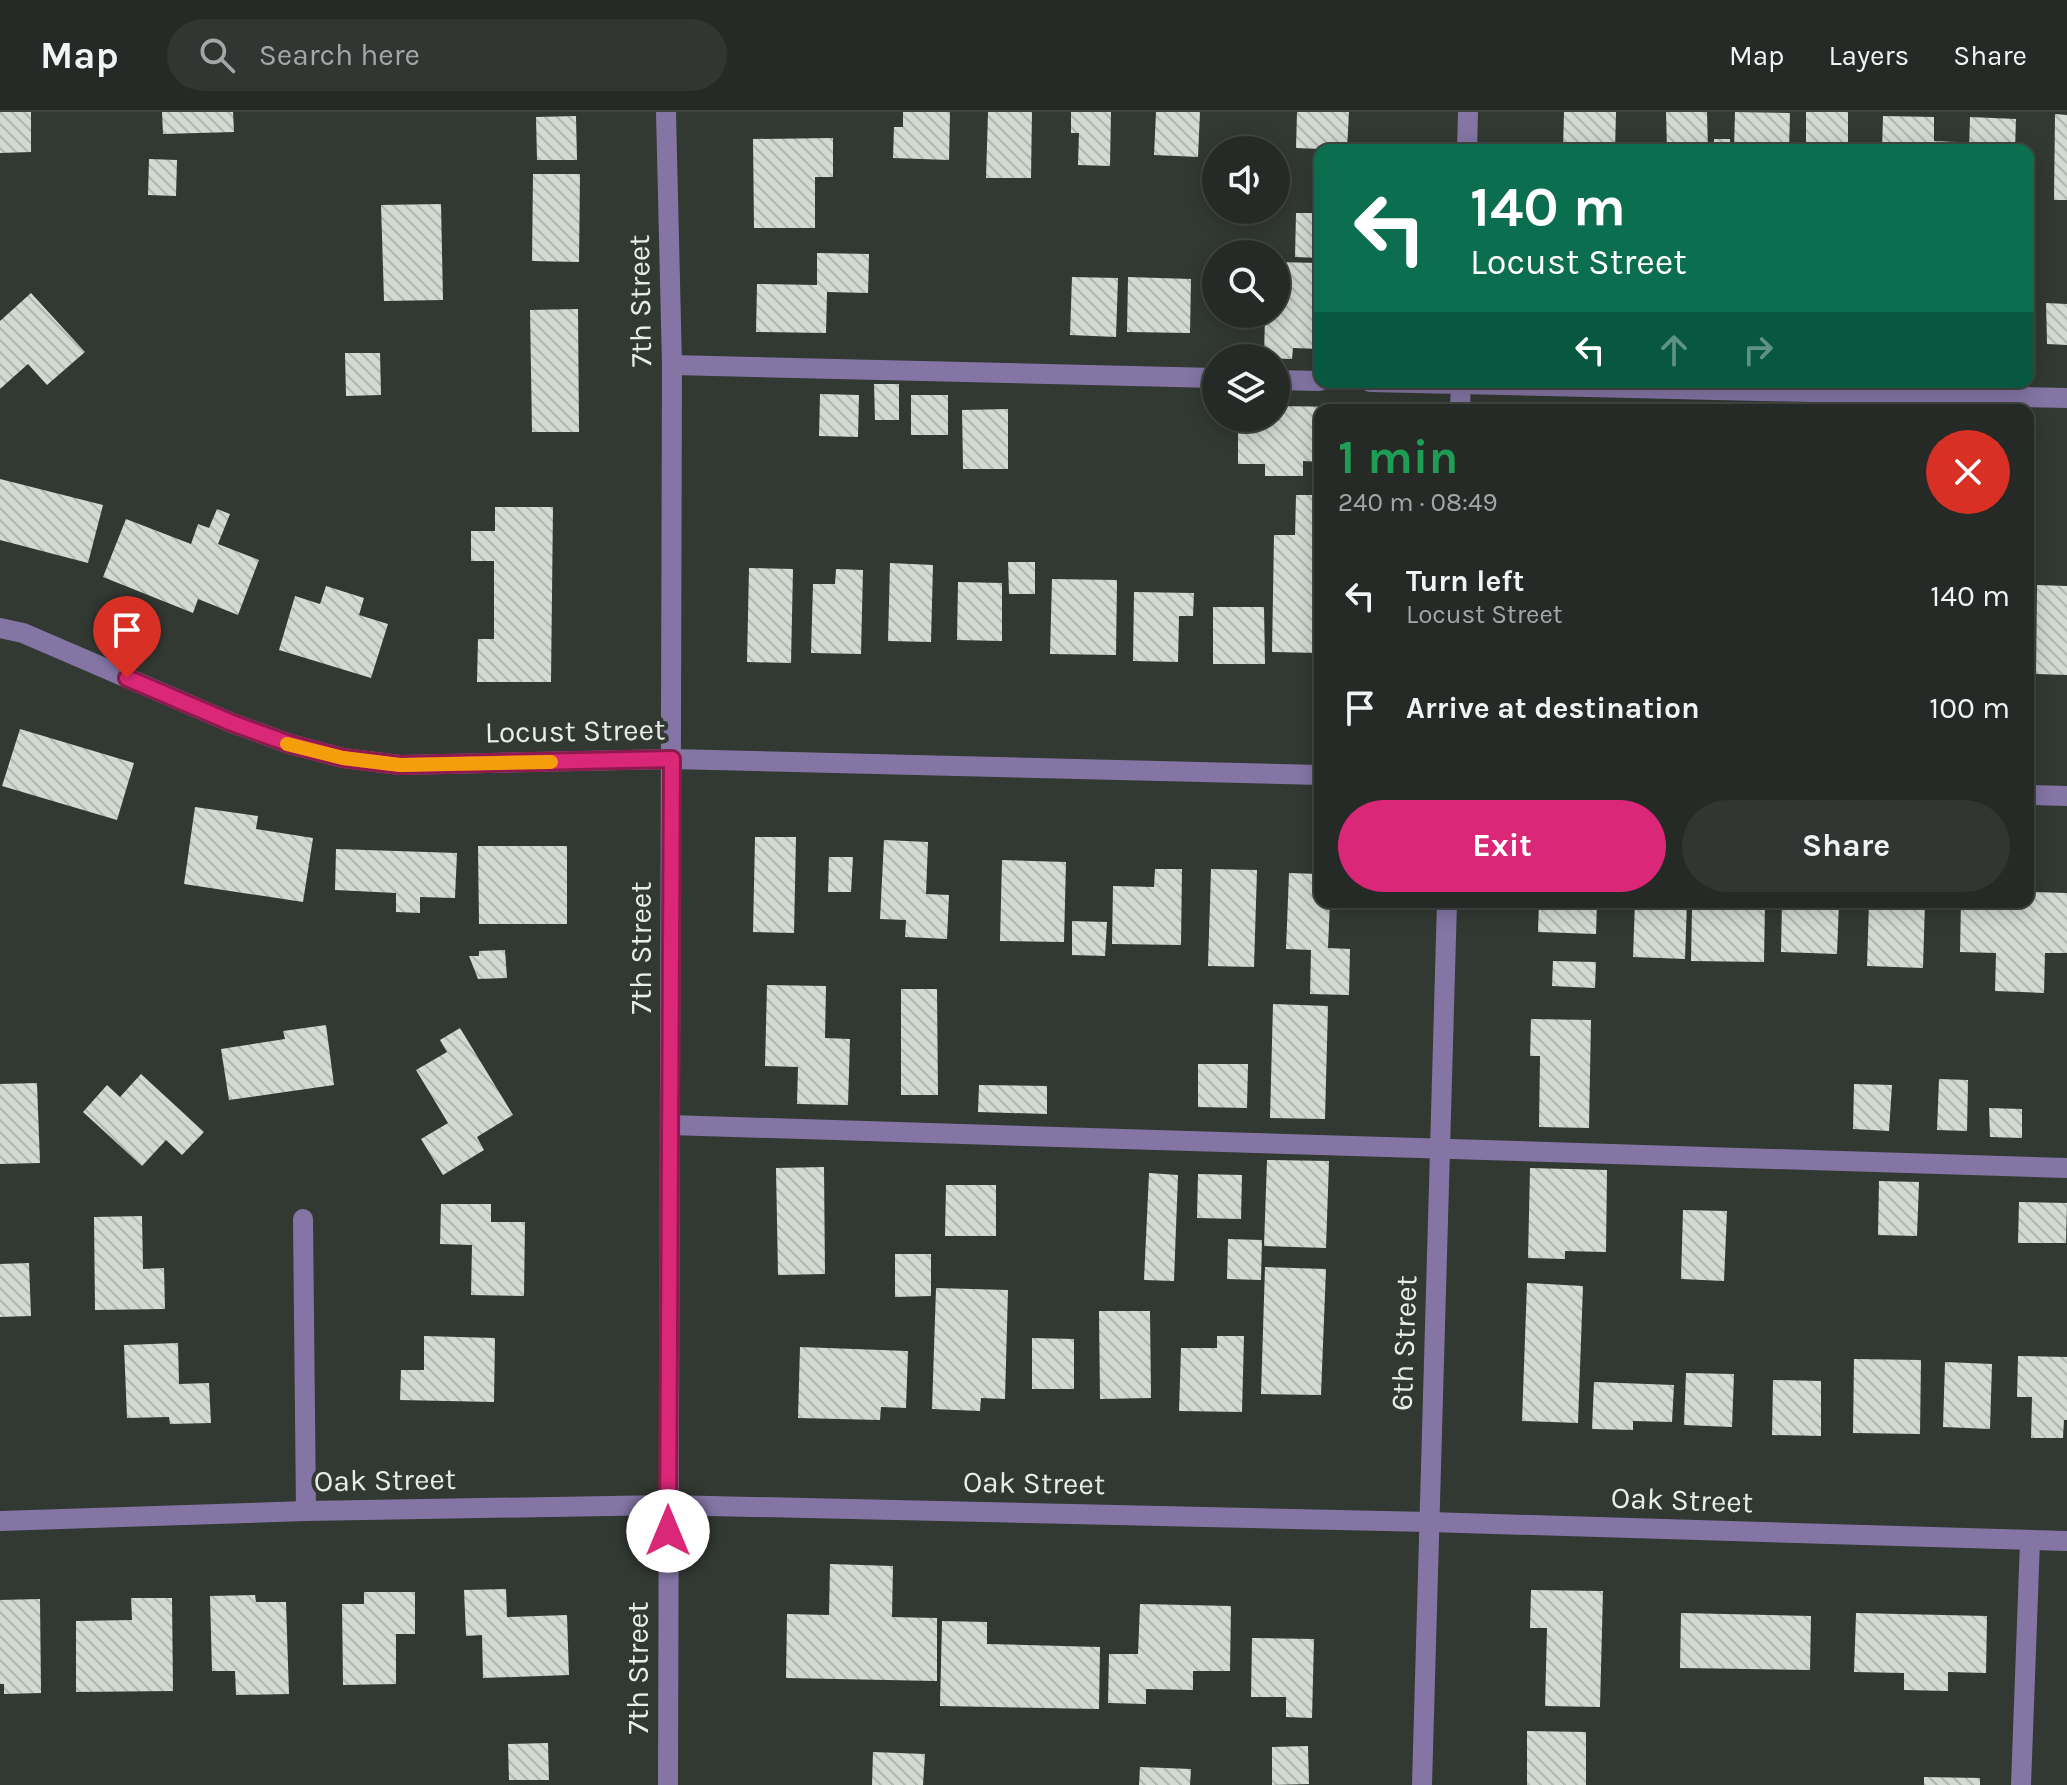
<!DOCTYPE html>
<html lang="en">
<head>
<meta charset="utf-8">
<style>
	:root { --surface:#262a26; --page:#323632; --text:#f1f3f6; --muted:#a4a7a7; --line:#424643; --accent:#db2777 }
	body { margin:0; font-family:Karla,sans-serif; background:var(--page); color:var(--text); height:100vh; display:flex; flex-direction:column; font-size:30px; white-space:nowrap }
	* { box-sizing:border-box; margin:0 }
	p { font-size:26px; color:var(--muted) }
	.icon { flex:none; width:44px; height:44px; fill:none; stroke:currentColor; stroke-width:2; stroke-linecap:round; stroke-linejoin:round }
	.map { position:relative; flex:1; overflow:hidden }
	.panel { position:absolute; left:1314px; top:292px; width:720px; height:504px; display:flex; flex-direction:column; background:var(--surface); border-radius:16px; box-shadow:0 4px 20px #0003,0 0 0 2px var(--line) }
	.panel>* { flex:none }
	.guide { position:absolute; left:1314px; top:32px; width:720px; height:244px; border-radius:16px; box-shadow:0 4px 20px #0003,0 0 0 2px var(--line); background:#0b6e4f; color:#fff; overflow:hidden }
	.tools { position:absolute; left:1202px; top:24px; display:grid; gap:16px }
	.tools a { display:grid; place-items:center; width:88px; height:88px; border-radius:50%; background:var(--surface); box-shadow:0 4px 20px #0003,0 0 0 2px var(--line); font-size:40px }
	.pin { position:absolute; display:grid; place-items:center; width:68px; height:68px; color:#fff; margin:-82px -34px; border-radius:50% 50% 50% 0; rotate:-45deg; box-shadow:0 0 8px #0007 }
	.pin .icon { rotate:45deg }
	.me { position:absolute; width:88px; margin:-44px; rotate:0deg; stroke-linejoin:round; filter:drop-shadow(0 0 6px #0008) }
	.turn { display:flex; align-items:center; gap:28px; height:168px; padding:0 24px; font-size:36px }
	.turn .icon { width:104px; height:104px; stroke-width:2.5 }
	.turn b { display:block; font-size:56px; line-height:68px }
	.lanes { display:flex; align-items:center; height:76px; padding:0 24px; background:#0003; justify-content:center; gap:40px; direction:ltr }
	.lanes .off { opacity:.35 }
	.round { display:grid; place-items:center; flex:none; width:84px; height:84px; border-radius:42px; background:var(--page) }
	.summary { display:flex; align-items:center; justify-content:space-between; height:136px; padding:0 24px }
	h1 { font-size:48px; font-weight:700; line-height:60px; color:#1e9e55 }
	.cta { display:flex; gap:16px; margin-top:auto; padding:16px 24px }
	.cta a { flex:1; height:92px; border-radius:48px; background:var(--accent); color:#fff; font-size:32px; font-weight:700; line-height:92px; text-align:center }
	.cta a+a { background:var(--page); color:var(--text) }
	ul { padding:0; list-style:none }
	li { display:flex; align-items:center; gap:24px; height:112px; padding:0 24px }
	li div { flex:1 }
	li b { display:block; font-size:30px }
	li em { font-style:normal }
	header { display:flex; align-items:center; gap:48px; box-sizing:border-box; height:112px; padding:0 40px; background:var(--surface); border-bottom:2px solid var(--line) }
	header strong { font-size:38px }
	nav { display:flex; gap:44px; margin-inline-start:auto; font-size:28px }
	.search { width:560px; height:72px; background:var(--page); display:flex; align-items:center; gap:20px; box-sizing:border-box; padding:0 28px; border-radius:44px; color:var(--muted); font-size:30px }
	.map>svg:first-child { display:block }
	.building { fill:url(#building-back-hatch) }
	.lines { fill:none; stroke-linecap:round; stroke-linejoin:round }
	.minor { stroke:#8475a4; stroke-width:20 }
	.route-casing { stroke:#8e194d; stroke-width:20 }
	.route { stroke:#db2777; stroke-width:14 }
	.slow { stroke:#f59e0b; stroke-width:14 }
	.labels { text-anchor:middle; stroke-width:8; stroke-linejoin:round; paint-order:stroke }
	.street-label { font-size:30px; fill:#e8ede8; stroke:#323832 }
</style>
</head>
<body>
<header>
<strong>Map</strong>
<div class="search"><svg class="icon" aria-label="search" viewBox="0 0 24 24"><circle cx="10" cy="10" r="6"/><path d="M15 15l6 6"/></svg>Search here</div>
<nav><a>Map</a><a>Layers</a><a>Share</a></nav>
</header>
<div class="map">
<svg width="2067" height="1673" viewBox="0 0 2067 1673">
	<defs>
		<pattern id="building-back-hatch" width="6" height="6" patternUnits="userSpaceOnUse" patternTransform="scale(2)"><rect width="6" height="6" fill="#d2dad2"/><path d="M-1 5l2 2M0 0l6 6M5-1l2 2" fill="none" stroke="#afb5af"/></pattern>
	</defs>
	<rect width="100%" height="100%" fill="#323832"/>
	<g class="building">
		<path d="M0,0H31V40L0,41Z"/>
		<path d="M162,0H233L234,20L163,22Z"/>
		<path d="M903,0H950L949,48L893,46L894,15H903Z"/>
		<path d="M988,0H1032L1031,66H986Z"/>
		<path d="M1071,0H1111L1110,54L1078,53L1079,21H1071Z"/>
		<path d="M1156,0H1200L1198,45L1154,43Z"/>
		<path d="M1297,0H1349L1347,38L1296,36Z"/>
		<path d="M1564,0H1616L1615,38H1563Z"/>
		<path d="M1666,0H1707L1708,38H1667Z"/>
		<path d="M1735,0L1790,1L1789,38H1734Z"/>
		<rect x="1806" y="0" width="42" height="38"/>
		<path d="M2055,2L2067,3V88H2054Z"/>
		<path d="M576,4L577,48H537L536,5Z"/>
		<path d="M1883,4L1934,5V29L1956,30V38H1882Z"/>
		<path d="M1970,5L2016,7L2015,38H1969Z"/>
		<path d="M833,26V65H815V116H754L753,27Z"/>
		<rect x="1714" y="27" width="16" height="11"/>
		<path d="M149,47L177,48L176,84L148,83Z"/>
		<path d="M533,62H580L579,150L532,149Z"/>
		<path d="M441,92L443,188L384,189L381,93Z"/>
		<path d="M1296,101H1320V146L1295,145Z"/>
		<path d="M817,141L869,142L868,181L827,180L826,221L756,220L757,172L817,173Z"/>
		<path d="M1276,150L1320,151V237L1293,236L1292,247L1264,246L1265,202H1276Z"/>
		<path d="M1072,165L1118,166L1116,225L1070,223Z"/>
		<path d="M1128,165L1191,167L1190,221L1127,220Z"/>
		<path d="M31,181L85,240L47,273L28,252L0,277V209Z"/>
		<path d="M2046,191L2067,192V233L2047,232Z"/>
		<path d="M578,197L579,320H532L530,198Z"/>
		<path d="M345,241H380L381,283L346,284Z"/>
		<path d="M874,272H899V308H875Z"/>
		<path d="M820,282L859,283L858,325L819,324Z"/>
		<rect x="911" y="283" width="37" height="40"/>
		<path d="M1536,290L1575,291V298H1536Z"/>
		<path d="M1276,294L1343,295L1342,298H1320V350L1303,349V364H1265V352H1238V306H1276Z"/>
		<path d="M1008,297V357H963L962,298Z"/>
		<path d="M0,367L103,393L88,451L0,428Z"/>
		<path d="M1296,383H1320V541L1272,540L1274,423H1295Z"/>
		<path d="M495,395H553L551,570H477L478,527H494V449H471V419H495Z"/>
		<path d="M217,397L230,402L218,432L259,448L238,503L198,487L193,501L103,465L126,407L191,432L198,412L209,416Z"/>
		<path d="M1008,450H1035V482H1009Z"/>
		<path d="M890,451L933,453L931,530L888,529Z"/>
		<path d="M749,456L793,457L791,551L747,550Z"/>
		<path d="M836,457L863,458L861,542L811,541L813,472H835Z"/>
		<path d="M1052,467L1117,468L1116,543L1050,542Z"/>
		<path d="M958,470L1002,471V529L957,528Z"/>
		<path d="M2037,473L2067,474V563L2036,562Z"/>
		<path d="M326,474L364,486L359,503L388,512L371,566L279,538L295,484L320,492Z"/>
		<path d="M1134,480L1194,481L1193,504H1179L1178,550L1133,549Z"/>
		<path d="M1213,495H1264L1265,552H1213Z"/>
		<path d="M20,617L134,651L117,708L2,674Z"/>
		<path d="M195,695L258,704L256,717L313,726L303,790L184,772Z"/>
		<path d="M755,725H796L794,821L753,820Z"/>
		<path d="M884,728L928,730L926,782L949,783L947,827L905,825L906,808L880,807Z"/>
		<path d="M478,734H567V812H479Z"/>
		<path d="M336,737L457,741L455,786L420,785V801L396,800V781L335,778Z"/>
		<path d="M829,745H853L851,780H828Z"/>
		<path d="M1002,748L1066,750L1064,830L1000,829Z"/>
		<path d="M1155,757H1182L1181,833L1112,832L1113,774L1154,775Z"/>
		<path d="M1211,757L1257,758L1254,855L1208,854Z"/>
		<path d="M1289,761L1320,762V790H1330L1328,836L1350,837L1349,883L1310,882L1311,838L1286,837Z"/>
		<path d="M2028,780L2067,781V841H2045L2044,881L1995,879L1996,841L1960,840L1961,790H2028Z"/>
		<path d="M1539,790H1597L1596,822L1538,820Z"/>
		<path d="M1635,790H1687L1685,847L1633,845Z"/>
		<path d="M1719,790H1765L1764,850L1691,849L1692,797H1719Z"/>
		<path d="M1782,790H1839L1837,842L1781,840Z"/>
		<path d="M1869,790H1925L1923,856L1867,854Z"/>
		<path d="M1072,809L1107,810L1105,844L1072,843Z"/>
		<path d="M505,838L507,866L478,867L469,844H479V839Z"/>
		<path d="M1553,849L1596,850L1595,876L1552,874Z"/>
		<path d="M767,873L826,874L825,926L850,927L848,993L797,992L798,955L765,954Z"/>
		<path d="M901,877H937L938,983H901Z"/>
		<path d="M1273,892L1328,894L1325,1007L1270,1006Z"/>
		<path d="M1531,907L1591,908L1589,1016L1539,1015L1540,944H1530Z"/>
		<path d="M326,913L334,973L229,988L221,937L285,927L283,919Z"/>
		<path d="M460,916L513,1003L477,1025L484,1038L443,1063L421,1027L448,1011L416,958L447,940L440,928Z"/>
		<path d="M1198,952H1248L1247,996L1198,995Z"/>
		<path d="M141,962L204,1020L182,1043L166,1028L142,1054L83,1000L107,973L120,985Z"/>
		<path d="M1939,967L1968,968L1967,1019L1937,1018Z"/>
		<path d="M37,971L40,1051L0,1052V972Z"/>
		<path d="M1854,972L1892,973L1889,1019L1853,1017Z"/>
		<path d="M979,973L1047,974V1002L978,1000Z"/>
		<path d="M1989,996L2022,997V1026L1990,1025Z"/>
		<path d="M1267,1048L1329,1049L1326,1136L1264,1134Z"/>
		<path d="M824,1055L825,1162L778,1163L776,1056Z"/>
		<path d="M1530,1056L1607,1058L1606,1140L1565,1139V1147L1528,1146Z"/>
		<path d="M1149,1061L1178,1063L1174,1169L1144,1168Z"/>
		<path d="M1198,1062L1242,1063L1241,1107L1197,1106Z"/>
		<path d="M1879,1069L1919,1070L1917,1124L1878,1123Z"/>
		<path d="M946,1073H996V1124H945Z"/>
		<path d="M2019,1090L2067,1091L2066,1131H2018Z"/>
		<path d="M441,1092H491V1110H525L524,1184L471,1183L472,1133L440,1132Z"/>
		<path d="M1683,1098L1727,1099L1724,1169L1681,1167Z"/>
		<path d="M142,1104L143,1157L164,1156L165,1197L95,1198L94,1105Z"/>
		<path d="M1228,1127L1262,1128L1261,1168L1227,1167Z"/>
		<path d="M895,1142H931V1184L895,1185Z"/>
		<path d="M29,1151L31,1204L0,1205V1152Z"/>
		<path d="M1265,1155L1326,1157L1321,1283L1261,1282Z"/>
		<path d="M1527,1171L1583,1174L1578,1311L1522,1309Z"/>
		<path d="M936,1176L1008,1178L1005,1287L981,1286L980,1299L932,1297Z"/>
		<path d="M1099,1199H1150L1151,1286L1100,1287Z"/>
		<path d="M424,1224L495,1226L494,1290L400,1288L401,1258H424Z"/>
		<path d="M1217,1224H1244L1242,1300L1179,1299L1181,1236H1217Z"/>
		<path d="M1032,1226L1074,1227V1277H1032Z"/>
		<path d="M178,1231L179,1272L209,1271L211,1311L170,1312L169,1305L127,1306L124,1233Z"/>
		<path d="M800,1235L908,1239L906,1296L881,1295L880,1308L798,1306Z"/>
		<path d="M2018,1244L2067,1245V1308H2064L2063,1326H2031L2032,1285H2017Z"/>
		<path d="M1854,1247L1921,1248L1920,1322L1853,1321Z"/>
		<path d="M1945,1250L1992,1252L1990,1317L1943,1315Z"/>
		<path d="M1686,1261L1734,1262L1732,1315L1684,1313Z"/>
		<path d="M1773,1268L1821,1269V1324L1772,1323Z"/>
		<path d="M1594,1270L1674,1273L1672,1310L1633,1309V1318L1592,1317Z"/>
		<path d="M830,1452L893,1454L892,1505L937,1506V1569L786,1566L787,1502L829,1503Z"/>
		<path d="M506,1477L507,1505L567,1503L569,1563L483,1566L482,1523L466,1524L464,1478Z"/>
		<path d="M1531,1478L1603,1479L1600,1595L1545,1594L1547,1516H1530Z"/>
		<path d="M364,1480H415V1522H396V1572L343,1573L342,1492H364Z"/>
		<path d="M255,1483L256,1490H286L289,1582L236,1583L235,1559H212L210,1484Z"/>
		<path d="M131,1486H172L173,1579L76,1580V1509L132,1508Z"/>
		<path d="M40,1487L41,1581L4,1582V1572H0V1488Z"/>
		<path d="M1140,1492L1231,1494L1230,1559H1193V1578L1146,1577V1592L1108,1591L1109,1542H1138Z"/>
		<path d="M1681,1501L1811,1504L1810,1558L1680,1556Z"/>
		<path d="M1856,1501L1987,1504L1986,1561L1948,1560V1579L1904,1578V1561L1854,1560Z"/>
		<path d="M942,1509L987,1510V1532L1100,1535L1099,1597L940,1594Z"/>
		<path d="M1252,1526L1314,1527L1312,1606L1286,1605V1585H1251Z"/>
		<path d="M1527,1619L1586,1620V1673H1527Z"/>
		<path d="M548,1631L549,1668H509L508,1632Z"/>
		<path d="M1308,1634L1309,1672L1272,1673V1635Z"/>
		<path d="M873,1640L925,1642L923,1673H872Z"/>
		<path d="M1140,1655L1191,1657L1190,1673H1139Z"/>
		<path d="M1924,1665L1980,1666V1673H1924Z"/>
	</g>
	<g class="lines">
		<g class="minor">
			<path d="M666,0L672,253L668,1673"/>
			<path d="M1467,38L1468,0"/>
			<path d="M672,253L1216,266"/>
			<path d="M1276,268L1320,269"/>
			<path d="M1370,270L2067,286"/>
			<path d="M1460,298L1461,270"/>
			<path d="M0,516L23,521L232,611L290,632L343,646L400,653L672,647L1320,663"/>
			<path d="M2028,683L2067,684"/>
			<path d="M670,1013L2067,1056"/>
			<path d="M303,1107L306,1399"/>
			<path d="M0,1409L306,1399L667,1393L1429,1410L2067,1429"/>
			<path d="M1422,1673L1447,790"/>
			<path d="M2021,1673L2030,1429"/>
		</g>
	</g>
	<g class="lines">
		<g class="route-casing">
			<path id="route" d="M127,566L232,611L290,632L343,646L400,653L672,647L668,1419"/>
		</g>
		<use href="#route" class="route"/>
		<path class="slow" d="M287,632L343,646L400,653L551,650"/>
	</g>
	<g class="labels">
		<g class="street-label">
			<text transform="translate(640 189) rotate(-91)" y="10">7th Street</text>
			<text transform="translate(575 619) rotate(-1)" y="10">Locust Street</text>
			<text transform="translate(641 836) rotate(-90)" y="10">7th Street</text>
			<text transform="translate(1404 1231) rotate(-88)" y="10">6th Street</text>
			<text transform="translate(385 1368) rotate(-1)" y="10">Oak Street</text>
			<text transform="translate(1034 1371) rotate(1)" y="10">Oak Street</text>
			<text transform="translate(1682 1388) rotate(2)" y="10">Oak Street</text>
			<text transform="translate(638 1556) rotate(-90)" y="10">7th Street</text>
		</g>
	</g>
</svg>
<div class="tools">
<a><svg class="icon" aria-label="sound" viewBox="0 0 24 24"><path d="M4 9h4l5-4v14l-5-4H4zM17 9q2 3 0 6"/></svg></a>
<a><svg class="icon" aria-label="search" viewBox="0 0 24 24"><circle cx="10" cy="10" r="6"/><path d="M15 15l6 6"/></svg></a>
<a><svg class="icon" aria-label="layers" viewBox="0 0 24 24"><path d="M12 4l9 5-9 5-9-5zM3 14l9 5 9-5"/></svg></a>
</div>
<div class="pin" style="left:127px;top:566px;background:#d93025"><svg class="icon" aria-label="arrive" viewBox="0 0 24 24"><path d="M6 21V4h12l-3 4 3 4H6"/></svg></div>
<svg class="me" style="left:668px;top:1419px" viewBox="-20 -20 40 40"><circle r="19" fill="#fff"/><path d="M0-13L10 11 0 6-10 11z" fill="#db2777"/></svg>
<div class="guide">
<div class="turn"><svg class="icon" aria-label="left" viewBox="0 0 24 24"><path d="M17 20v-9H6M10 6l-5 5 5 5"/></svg><div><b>140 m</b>Locust Street</div></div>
<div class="lanes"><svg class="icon" aria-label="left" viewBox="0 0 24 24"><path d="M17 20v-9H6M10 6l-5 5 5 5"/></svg><svg class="icon off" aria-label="ahead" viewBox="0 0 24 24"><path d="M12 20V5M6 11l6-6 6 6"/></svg><svg class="icon off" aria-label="right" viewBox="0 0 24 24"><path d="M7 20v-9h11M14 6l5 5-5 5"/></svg></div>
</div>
<section class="panel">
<div class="summary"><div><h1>1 min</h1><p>240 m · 08:49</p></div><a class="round" style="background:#d93025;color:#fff"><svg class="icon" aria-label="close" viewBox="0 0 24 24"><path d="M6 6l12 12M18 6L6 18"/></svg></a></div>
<ul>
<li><svg class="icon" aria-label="left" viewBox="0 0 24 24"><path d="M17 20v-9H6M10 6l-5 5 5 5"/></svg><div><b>Turn left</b><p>Locust Street</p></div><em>140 m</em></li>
<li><svg class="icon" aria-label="arrive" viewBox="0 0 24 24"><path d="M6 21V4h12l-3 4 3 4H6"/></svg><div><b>Arrive at destination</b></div><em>100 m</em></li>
</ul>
<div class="cta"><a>Exit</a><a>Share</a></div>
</section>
</div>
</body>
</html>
